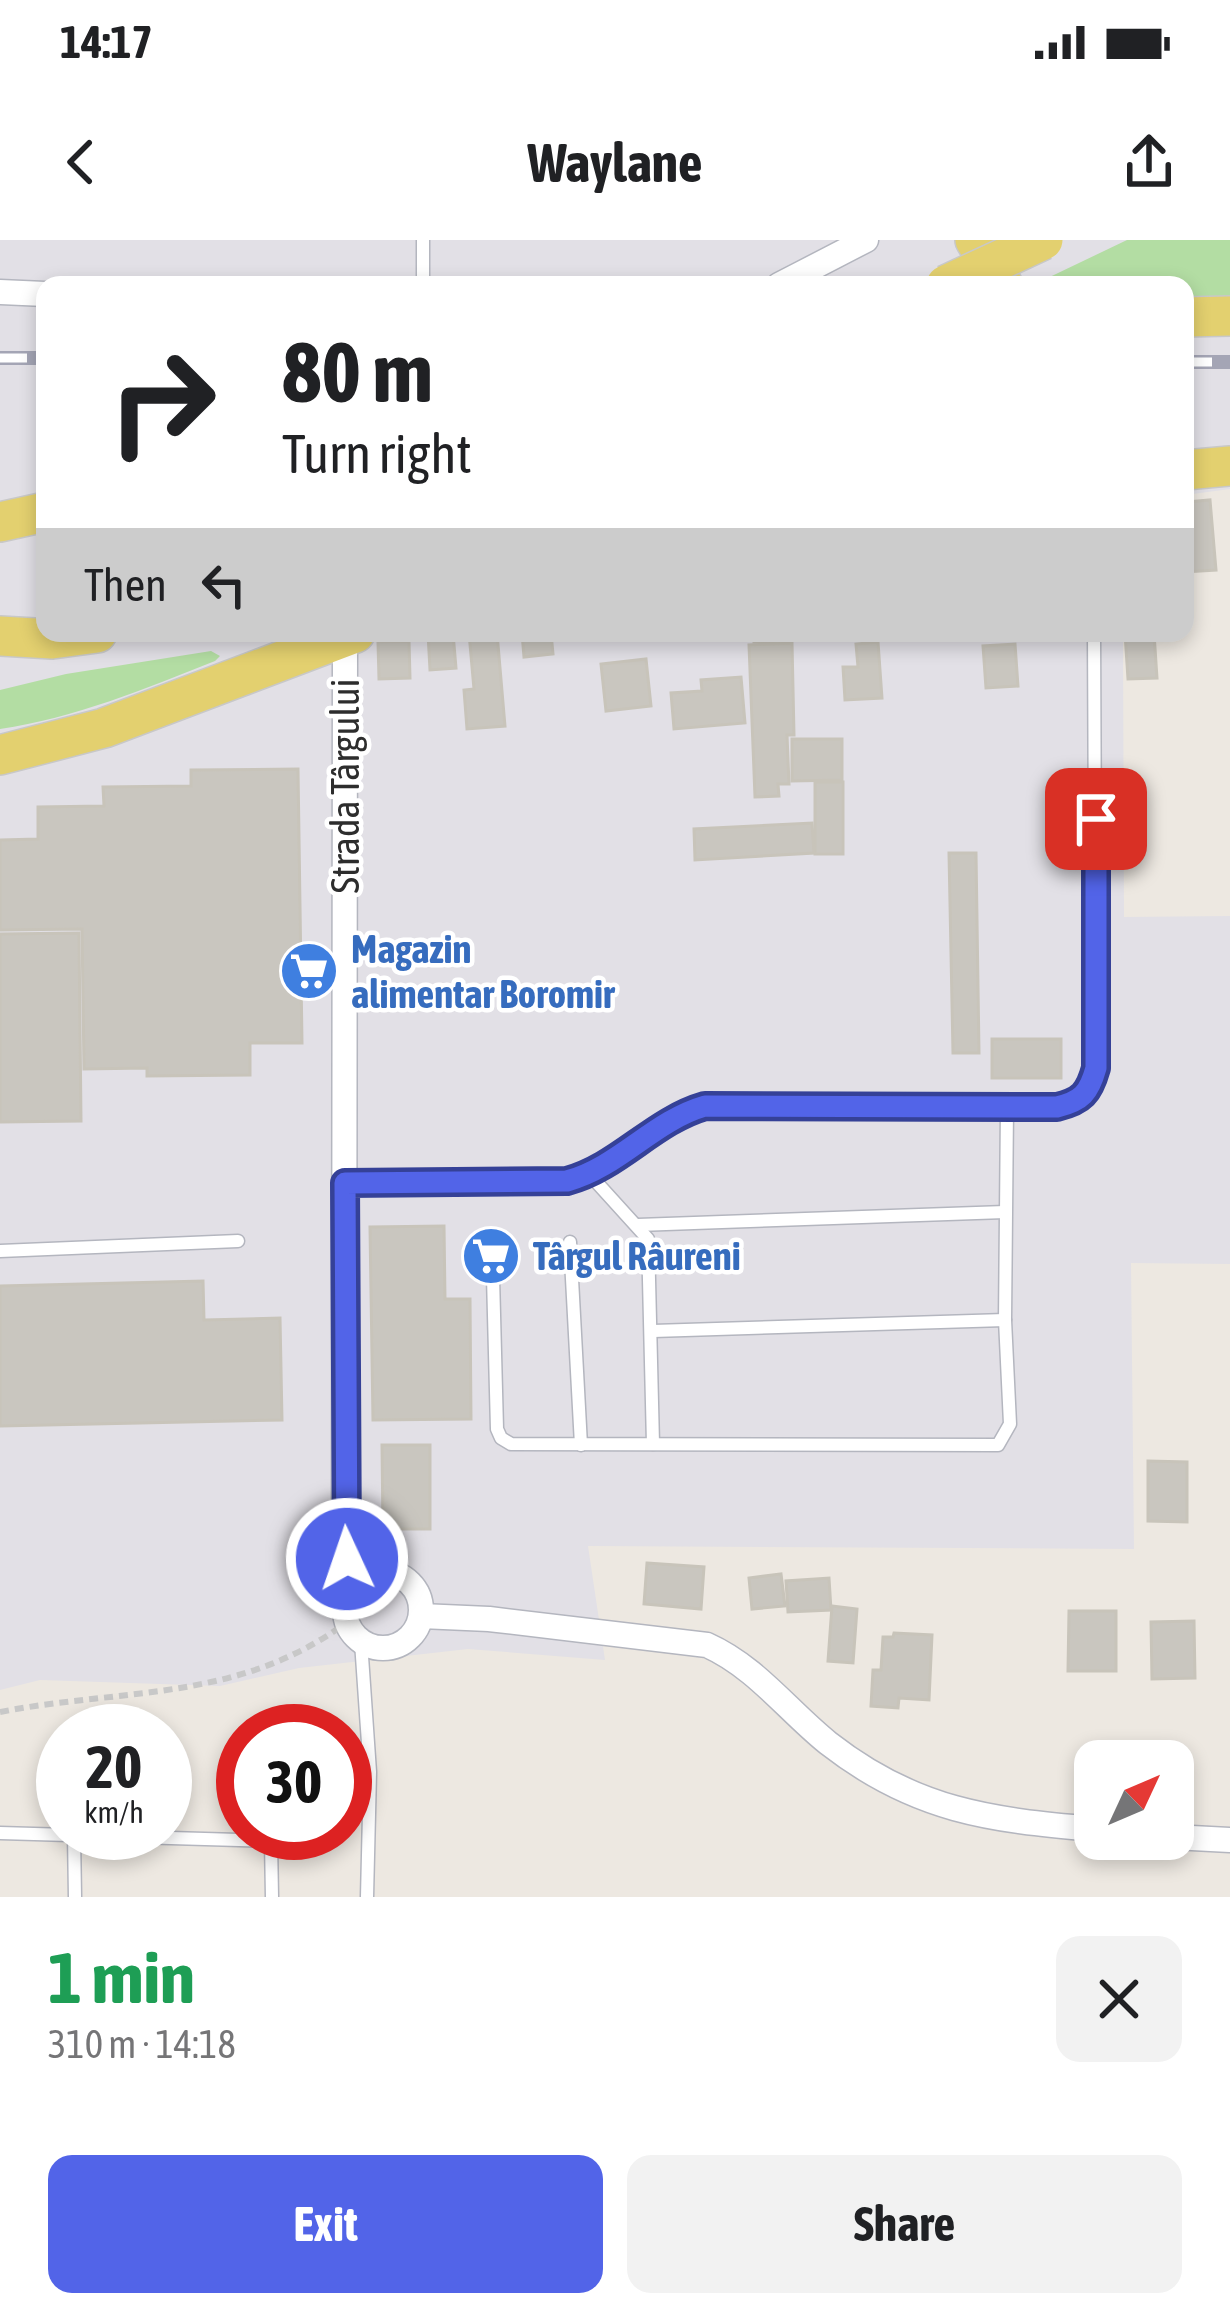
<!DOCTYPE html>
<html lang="en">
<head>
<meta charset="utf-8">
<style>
	:root { --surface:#fff; --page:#f2f2f2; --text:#202124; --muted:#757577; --accent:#5264e8 }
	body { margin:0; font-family:"Asap Condensed",sans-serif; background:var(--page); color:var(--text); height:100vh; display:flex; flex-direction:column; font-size:45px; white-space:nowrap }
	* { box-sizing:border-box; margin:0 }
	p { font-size:39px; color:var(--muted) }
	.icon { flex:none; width:66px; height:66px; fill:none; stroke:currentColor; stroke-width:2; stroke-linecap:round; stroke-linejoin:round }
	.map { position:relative; height:1657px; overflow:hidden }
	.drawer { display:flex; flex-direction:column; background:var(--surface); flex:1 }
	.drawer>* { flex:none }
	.top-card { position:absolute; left:36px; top:36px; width:1158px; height:366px; border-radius:24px; box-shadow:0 6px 18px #0003; background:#fff; color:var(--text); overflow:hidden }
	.needle { width:78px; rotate:46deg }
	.fabs { position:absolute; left:1074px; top:1500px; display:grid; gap:24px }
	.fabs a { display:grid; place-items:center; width:120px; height:120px; border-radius:24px; background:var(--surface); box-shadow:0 6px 18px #0003; font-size:60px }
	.speed { position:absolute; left:36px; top:1464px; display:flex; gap:24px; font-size:60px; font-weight:700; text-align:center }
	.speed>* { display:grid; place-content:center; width:156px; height:156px; border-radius:50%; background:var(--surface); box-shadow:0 6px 18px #0003; line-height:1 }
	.speed small { font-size:30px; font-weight:400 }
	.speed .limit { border:18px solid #d22; background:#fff; color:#111 }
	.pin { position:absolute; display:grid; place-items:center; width:102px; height:102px; color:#fff; margin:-51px; border-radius:24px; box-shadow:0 6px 18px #0006 }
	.me { position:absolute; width:132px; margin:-66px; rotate:357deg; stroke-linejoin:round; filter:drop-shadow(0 0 9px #0008) }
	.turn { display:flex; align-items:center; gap:42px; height:252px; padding:0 48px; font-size:54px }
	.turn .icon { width:156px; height:156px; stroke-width:2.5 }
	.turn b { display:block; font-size:84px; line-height:102px }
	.then { display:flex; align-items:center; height:114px; padding:0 48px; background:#0003; gap:24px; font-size:45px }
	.round { display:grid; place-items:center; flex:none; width:126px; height:126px; border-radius:24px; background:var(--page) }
	.summary { display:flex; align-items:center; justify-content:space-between; height:204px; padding:0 48px }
	h1 { font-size:72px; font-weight:700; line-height:90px; color:#1e9e55 }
	.cta { display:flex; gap:24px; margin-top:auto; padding:24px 48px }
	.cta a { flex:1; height:138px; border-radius:24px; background:var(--accent); color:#fff; font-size:48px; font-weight:700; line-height:138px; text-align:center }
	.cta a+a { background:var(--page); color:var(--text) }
	.status { display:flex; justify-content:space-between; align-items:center; height:84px; padding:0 60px; background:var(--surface); direction:ltr }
	.status svg { height:33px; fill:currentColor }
	header { display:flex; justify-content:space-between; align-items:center; height:156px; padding:0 48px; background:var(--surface); font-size:54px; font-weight:700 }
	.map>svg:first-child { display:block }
	.industrial { fill:#e2e0e6 }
	.green { fill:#b3dda3 }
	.building { fill:#c9c6bf; stroke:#c8c4ba; stroke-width:3 }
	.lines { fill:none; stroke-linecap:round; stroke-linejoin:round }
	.lane-casing { stroke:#b4b6bf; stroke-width:15 }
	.street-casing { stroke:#b4b6bf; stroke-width:27 }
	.primary-casing { stroke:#c8c8c8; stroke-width:42 }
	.path { stroke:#c8c8c8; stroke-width:6; stroke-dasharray:9 6; stroke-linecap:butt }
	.lane { stroke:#fff; stroke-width:12 }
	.street { stroke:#fff; stroke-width:24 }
	.primary { stroke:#e3d06f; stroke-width:39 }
	.rail-casing { stroke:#a4a5b5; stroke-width:14 }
	.rail { stroke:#fff; stroke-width:9; stroke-dasharray:27; stroke-linecap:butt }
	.primary-bridge-casing { stroke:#c8c8c8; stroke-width:42; stroke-linecap:butt }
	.primary-bridge { stroke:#e3d06f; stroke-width:39 }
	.route-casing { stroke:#354197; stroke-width:30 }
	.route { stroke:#5264e8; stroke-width:21 }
	.labels { text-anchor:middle; stroke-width:9; stroke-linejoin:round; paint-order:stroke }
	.street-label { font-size:39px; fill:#2d2d2d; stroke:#fff }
	.shop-label { font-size:39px; font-weight:bold; fill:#366cbe; stroke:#fff; text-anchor:start }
</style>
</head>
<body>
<div class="status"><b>14:17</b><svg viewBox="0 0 49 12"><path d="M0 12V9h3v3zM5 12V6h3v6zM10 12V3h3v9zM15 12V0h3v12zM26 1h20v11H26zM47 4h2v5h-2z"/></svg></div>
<header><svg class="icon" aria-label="back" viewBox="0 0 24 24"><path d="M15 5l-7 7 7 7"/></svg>Waylane<svg class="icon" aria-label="share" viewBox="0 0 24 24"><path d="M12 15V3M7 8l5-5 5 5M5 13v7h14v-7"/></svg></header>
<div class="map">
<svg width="1230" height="1657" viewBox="0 0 1230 1657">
	<rect width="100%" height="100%" fill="#ede8e1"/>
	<path class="industrial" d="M0,0H1230V249L1185,255V45H45V393H1123L1124,677L1230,676V1024L1131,1023L1134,1309L588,1306L605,1420L468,1409L299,1428L220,1446L40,1440L0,1450Z"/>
	<g class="green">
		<path d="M1127,0H1230V58L1185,61V45H1033Z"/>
		<path d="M211,411L220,416L215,421C144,449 75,478 0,489V450L66,434Z"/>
	</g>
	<g class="building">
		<path d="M1210,260L1216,330L1185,332L1188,262Z"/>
		<path d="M428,393H453L456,428L430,430Z"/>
		<path d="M469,393H497L505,486L467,489L464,450L474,449Z"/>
		<path d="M522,393H551L553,414L524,417Z"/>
		<path d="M754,393H789V401L754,402Z"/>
		<path d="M1125,393H1154L1157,438L1128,439Z"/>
		<path d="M409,401L410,438L379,439L378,402Z"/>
		<path d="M878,402L882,458L845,460L843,427H858L856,404Z"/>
		<path d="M792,403L794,495H787L789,544H778L779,556L755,557L749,405Z"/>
		<path d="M1015,404L1018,446L986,448L983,406Z"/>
		<path d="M646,419L651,466L606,471L601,424Z"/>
		<path d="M741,437L745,483L674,489L671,453L702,451L701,440Z"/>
		<path d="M792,499H842V540L792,541Z"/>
		<path d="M298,529L302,803H250V835L147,836V828L84,829L82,689L0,690V600L38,599V567L104,566L103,547L191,546V530Z"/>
		<rect x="815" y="542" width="28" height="72"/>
		<path d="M812,583L814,613L695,620L694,589Z"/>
		<path d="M949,613H976L979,813H953Z"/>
		<path d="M79,693L81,881L0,882V694Z"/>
		<rect x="992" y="799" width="69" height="39"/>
		<path d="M444,986L445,1059H470L471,1179L373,1180L370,987Z"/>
		<path d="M203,1041L204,1080L280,1078L282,1180L0,1186V1046Z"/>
		<path d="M382,1205H430V1289H383Z"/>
		<path d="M1148,1221L1187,1222V1282L1148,1281Z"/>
		<path d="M647,1323L704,1327L701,1369L644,1364Z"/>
		<path d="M781,1334L785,1366L752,1369L749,1338Z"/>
		<path d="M829,1338L831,1370L788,1372L786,1341Z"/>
		<path d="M832,1366L857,1369L853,1423L828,1421Z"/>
		<path d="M1069,1371H1116V1431H1068Z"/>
		<path d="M1194,1381L1195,1438L1152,1439L1151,1382Z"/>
		<path d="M894,1393L932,1395L929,1460L899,1458L898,1468L871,1466L873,1430H881L883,1397H893Z"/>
	</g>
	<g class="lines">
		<g class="lane-casing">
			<g id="lane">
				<path d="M423,45V0"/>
				<path d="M590,935L648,999L653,1204"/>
				<path d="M346,943L567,941C619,927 653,880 705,866L1057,867C1082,861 1089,853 1096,828L1094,393"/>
				<path d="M638,985L1005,972"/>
				<path d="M570,1002L581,1205"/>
				<path d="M0,1011L238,1001"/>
				<path d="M493,1037L497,1189L501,1198L511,1204L998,1205L1010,1184L1005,1080L1007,867"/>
				<path d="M653,1091L1005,1080"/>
				<path d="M361,1402L370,1532L367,1657"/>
				<path d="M0,1593L271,1601L272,1657"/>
				<path d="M74,1595L75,1657"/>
			</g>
		</g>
		<g class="street-casing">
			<g id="street">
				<path d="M779,45L866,0"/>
				<path d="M0,52L45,54"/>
				<path d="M345,397L344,1286L347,1319L358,1341"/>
				<circle cx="383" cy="1370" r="38"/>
				<path d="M421,1376L489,1379L707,1405C756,1427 787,1470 828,1503C915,1571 990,1580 1095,1589"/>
				<path d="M1173,1597L1230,1600"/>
			</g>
		</g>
		<g class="primary-casing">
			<g id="primary">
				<path d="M975,0L1003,45"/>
				<path d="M1185,77L1230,76"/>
				<path d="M1185,230L1230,226"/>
				<path d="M0,282L45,272"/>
				<path d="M0,396L52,399L97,393"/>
				<path d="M0,515L104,488L355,393"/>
			</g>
		</g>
		<path class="path" d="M0,1472C123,1448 240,1462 347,1382"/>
		<use href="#lane" class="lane"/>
		<use href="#street" class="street"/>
		<use href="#primary" class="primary"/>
		<g class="rail-casing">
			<g id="rail">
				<path d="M0,118H45"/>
				<path d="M1185,122H1230"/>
			</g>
		</g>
		<use href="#rail" class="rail"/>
		<g class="primary-bridge-casing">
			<path id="primary-bridge" d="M946,45L1043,0"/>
		</g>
		<use href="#primary-bridge" class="primary-bridge"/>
	</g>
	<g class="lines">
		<g class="route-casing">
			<path id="route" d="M347,1319L345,943L567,941C619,927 653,881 705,866L1057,867C1082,861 1089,853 1096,828V579"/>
		</g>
		<use href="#route" class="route"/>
	</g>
	<defs>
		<g id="supermarket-disc" transform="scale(3)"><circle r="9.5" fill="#3f7fe0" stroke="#fff"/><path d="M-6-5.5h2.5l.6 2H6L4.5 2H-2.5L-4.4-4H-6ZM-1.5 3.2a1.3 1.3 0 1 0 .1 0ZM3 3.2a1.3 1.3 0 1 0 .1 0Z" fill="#fff"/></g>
	</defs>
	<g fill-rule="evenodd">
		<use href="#supermarket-disc" x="309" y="731"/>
		<use href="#supermarket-disc" x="491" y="1016"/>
	</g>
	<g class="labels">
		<g class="street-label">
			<text transform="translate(345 546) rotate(-90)" y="14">Strada Târgului</text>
		</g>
		<g class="shop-label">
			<text x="351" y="723">Magazin<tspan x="351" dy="45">alimentar Boromir</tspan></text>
			<text x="533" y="1030">Târgul Râureni</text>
		</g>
	</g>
</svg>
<div class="fabs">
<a><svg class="needle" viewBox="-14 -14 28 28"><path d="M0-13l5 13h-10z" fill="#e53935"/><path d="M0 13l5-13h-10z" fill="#757577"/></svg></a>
</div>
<div class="speed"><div>20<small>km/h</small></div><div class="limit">30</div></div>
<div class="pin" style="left:1096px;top:579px;background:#d93025"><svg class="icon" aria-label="arrive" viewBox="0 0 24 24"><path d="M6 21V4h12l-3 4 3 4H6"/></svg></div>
<svg class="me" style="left:347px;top:1319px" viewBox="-20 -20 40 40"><circle r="17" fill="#5264e8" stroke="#fff" stroke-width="3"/><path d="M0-11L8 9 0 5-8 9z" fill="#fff"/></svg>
<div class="top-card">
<div class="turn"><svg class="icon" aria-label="right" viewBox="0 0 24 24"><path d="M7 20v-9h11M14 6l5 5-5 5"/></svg><div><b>80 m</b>Turn right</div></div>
<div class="then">Then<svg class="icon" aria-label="left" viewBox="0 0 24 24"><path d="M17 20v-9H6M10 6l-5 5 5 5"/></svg></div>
</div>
</div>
<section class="drawer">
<div class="summary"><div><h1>1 min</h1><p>310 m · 14:18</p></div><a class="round"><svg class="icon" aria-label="close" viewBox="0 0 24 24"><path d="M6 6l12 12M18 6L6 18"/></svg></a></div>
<div class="cta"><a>Exit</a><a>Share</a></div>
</section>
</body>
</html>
